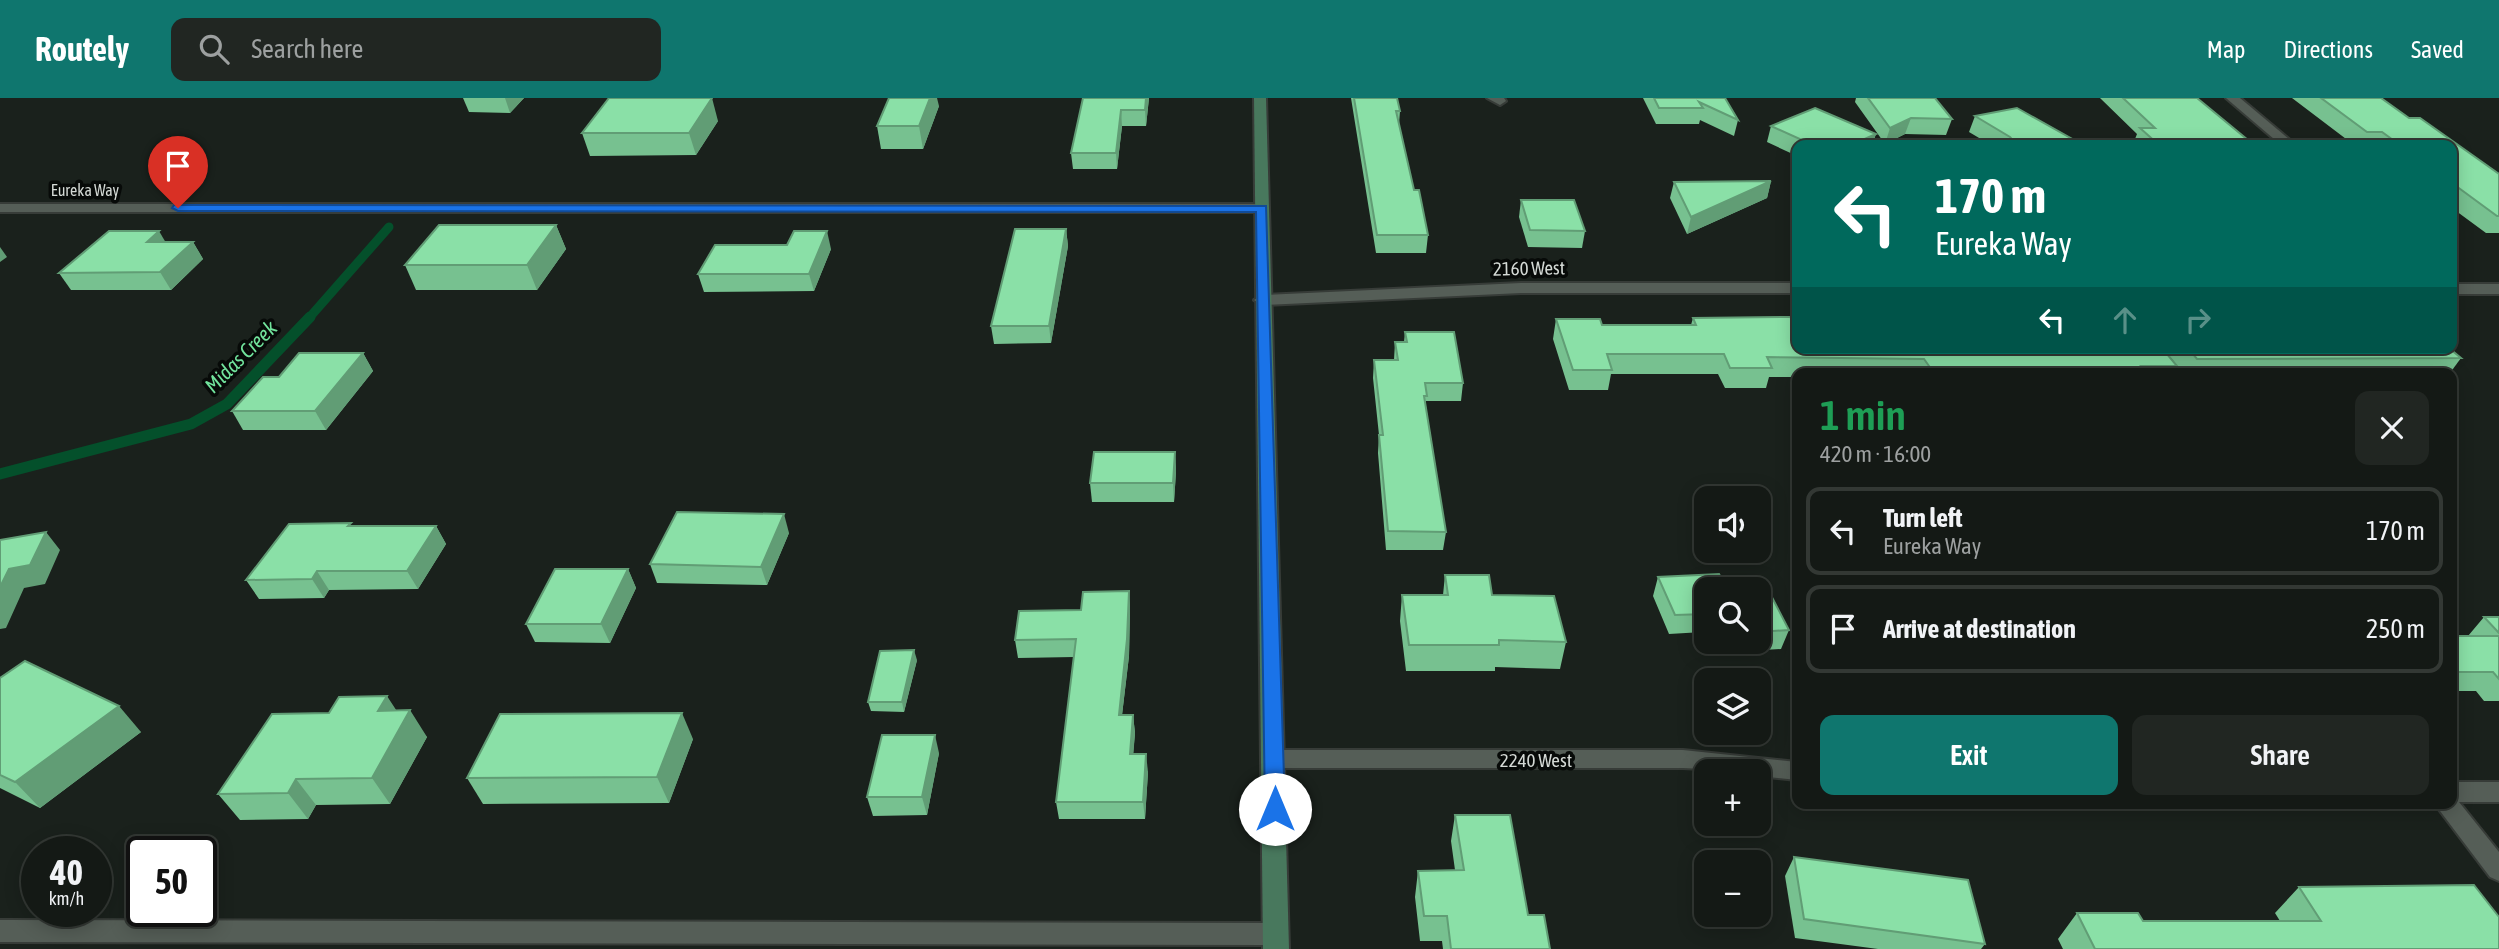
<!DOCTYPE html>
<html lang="en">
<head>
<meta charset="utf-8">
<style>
	:root { --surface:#141915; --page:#212622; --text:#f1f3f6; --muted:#9da0a0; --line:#333834; --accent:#0f766e }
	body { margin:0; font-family:"Asap Condensed",sans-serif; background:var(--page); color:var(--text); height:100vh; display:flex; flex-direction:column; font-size:26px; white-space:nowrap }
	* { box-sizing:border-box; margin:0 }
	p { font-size:23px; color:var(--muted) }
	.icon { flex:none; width:38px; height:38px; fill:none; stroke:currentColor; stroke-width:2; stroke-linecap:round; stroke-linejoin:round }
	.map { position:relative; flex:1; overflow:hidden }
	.panel { position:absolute; left:1792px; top:270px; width:665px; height:441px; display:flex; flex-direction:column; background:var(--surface); border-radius:14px; box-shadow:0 4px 18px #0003,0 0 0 2px var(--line) }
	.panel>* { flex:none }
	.guide { position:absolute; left:1792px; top:42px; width:665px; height:214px; border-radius:14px; box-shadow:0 4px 18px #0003,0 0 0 2px var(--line); background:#00695c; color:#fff; overflow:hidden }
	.controls { position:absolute; left:1694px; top:388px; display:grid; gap:14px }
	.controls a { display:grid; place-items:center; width:77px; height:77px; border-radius:14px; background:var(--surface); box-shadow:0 4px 18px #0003,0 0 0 2px var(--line); font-size:35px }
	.speed { position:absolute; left:21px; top:738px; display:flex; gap:14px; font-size:35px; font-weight:700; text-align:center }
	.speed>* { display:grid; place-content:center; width:91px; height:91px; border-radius:50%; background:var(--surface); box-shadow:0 4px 18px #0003,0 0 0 2px var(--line); line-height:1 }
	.speed small { font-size:18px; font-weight:400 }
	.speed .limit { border:4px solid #111; border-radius:10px; background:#fff; color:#111 }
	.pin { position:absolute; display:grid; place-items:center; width:60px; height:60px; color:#fff; margin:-72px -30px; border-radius:50% 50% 50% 0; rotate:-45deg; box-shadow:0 0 7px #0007 }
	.pin .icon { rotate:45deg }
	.me { position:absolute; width:77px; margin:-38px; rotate:0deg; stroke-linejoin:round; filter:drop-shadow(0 0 5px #0008) }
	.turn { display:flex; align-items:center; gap:24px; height:147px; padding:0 28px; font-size:32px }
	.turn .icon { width:91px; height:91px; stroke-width:2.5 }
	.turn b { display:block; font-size:49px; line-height:60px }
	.lanes { display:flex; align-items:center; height:66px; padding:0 28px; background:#0003; justify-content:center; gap:35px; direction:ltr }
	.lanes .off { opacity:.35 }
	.round { display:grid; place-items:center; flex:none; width:74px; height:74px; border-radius:14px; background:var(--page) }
	.overview { display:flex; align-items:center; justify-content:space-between; height:119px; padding:0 28px }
	h1 { font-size:42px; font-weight:600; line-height:52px; color:#1e9e55 }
	.cta { display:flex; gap:14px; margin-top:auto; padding:14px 28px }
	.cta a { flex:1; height:80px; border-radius:14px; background:var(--accent); color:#fff; font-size:28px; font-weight:600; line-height:80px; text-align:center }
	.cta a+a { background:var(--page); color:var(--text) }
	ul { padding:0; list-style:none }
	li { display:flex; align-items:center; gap:21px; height:88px; margin:0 14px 10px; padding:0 14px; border:4px solid var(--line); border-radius:14px }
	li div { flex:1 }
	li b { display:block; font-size:26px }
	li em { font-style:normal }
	header { display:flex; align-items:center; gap:42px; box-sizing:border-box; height:98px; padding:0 35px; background:var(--accent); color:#fff }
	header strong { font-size:33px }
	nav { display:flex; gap:38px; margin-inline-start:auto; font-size:24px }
	.search { width:490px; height:63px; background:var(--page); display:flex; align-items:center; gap:18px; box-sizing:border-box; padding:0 24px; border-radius:14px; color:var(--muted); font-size:26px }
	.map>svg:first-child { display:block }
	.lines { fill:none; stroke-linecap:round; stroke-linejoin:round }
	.stream-far1 { stroke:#04502b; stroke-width:9 }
	.stream { stroke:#04502b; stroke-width:11 }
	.service-casing { stroke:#373c38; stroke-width:4 }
	.minor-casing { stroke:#373c38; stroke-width:4 }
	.secondary-casing { stroke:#373c38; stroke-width:4 }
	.service { fill:#555e57; fill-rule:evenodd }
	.minor { fill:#555e57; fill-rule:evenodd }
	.secondary { fill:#48785d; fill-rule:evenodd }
	.wall { fill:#77c190 }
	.shaded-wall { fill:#619d75 }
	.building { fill:#8ae0a7; stroke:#619d75; stroke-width:2 }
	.route { fill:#1a73e8; stroke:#114b97; stroke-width:2 }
	.labels { text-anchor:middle; stroke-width:7; stroke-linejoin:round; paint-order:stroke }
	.far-street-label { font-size:16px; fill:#d4d9d5; stroke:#070a08 }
	.street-label { font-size:19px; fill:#d4d9d5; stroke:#070a08 }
	.water-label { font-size:21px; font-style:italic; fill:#71e39c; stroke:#070a08 }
</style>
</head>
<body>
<header>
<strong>Routely</strong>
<div class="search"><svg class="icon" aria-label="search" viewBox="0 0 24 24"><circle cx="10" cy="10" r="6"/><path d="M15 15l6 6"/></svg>Search here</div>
<nav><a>Map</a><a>Directions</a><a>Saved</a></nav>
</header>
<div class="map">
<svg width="2499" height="851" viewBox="0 0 2499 851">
	<rect width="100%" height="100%" fill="#1a211c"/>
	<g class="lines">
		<path class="stream-far1" d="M309,220L389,129"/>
		<path class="stream" d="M0,376L191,326L227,306L310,219"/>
		<g class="service-casing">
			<path id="service" d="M1487,0H1504L1506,3L1500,7Z"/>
		</g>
		<g class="minor-casing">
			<g id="minor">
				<path d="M2226,0H2240L2296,47H2281Z"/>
				<path d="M0,106H1262L1269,110L1262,114H0Z"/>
				<path d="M1521,185H1797V195H1521L1262,207L1254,202L1262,197Z"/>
				<rect x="2452" y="186" width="47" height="10"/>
				<path d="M1275,652H1683L1797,664V682L1759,678V674L1683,670H1275L1267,667L1264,661L1267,655Z"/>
				<path d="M2499,684V704H2459L2499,754V783L2490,779L2434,705H2452V684Z"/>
				<path d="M0,822L1275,825L1284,828L1288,836L1284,844L1275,847L0,844Z"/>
			</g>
		</g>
		<g class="secondary-casing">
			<path id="secondary" d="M1254,0H1266L1289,851H1263Z"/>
		</g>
		<use href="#service" class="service"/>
		<use href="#minor" class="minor"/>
		<use href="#secondary" class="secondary"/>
	</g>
	<g class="wall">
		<path d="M463,0H524L510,15L469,14Z"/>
		<path d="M1083,0H1149L1146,28H1122L1117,71H1073L1071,55Z"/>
		<path d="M1351,0H1397L1400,13L1399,26L1414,92L1428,137L1426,155H1376Z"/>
		<path d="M1643,0H1725L1738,22L1734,38L1700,22L1699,26H1656Z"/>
		<path d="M1856,0H1935L1952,21L1946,37L1905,36L1885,46L1855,4Z"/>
		<path d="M2100,0H2197L2254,47H2135L2133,46L2137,36Z"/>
		<path d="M2292,0H2381L2409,20L2499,76V135H2486L2452,110V47H2354Z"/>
		<path d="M939,8L923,51H881L877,28Z"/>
		<path d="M1975,18L2083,47H1991L1969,34Z"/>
		<path d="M718,23L696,57L590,58L582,35Z"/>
		<path d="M1771,28L1876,36L1872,47H1797V58L1767,44Z"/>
		<path d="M1771,83L1767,100L1687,136L1670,100L1674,84Z"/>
		<path d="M1521,102L1585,133L1582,150L1528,149L1519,119Z"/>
		<path d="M1797,109V123L1794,119Z"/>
		<path d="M556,127L566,151L537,192H416L405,167Z"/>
		<path d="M1066,131L1068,148L1051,245L994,246L991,228Z"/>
		<path d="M166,144H193L203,161L171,192H71L59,175Z"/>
		<path d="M831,151L814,193L704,194L698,176Z"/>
		<path d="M1693,220L1797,250L2177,268L2174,275H1797V279H1769L1766,290H1725L1718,276H1611L1608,292H1569L1553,241L1556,221L1602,227H1691Z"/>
		<path d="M1405,234L1463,285L1461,303H1426V308L1446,434L1443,452H1386L1378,355L1379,337L1373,280L1374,262H1394L1395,244H1404Z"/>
		<path d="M2163,250H2449L2461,260L2450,275H2183Z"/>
		<path d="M363,255L373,273L326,332H243L232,313L279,279Z"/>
		<path d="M1175,354L1176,373L1174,404H1092L1090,385Z"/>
		<path d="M353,428H436L446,446L418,491L329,492L324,500L259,501L246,482Z"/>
		<path d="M789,435L767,487L657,485L650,466Z"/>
		<path d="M628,471L636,490L610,545L535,544L526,526Z"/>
		<path d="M1719,476L1723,484L1763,482L1789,532L1781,551L1713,555L1708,544H1759V492H1706V541L1703,534L1669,536L1653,498L1658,479Z"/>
		<path d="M1445,477L1492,497L1566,544L1560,571L1495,569V573H1406L1400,523L1402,497H1443Z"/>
		<path d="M1129,493L1130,510L1129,558L1122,617H1133L1135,635L1133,656L1148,674L1145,721H1059L1056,704L1074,559L1018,560L1015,542L1081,512Z"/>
		<path d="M2484,519H2499V603H2484L2476,593H2452V538H2468Z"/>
		<path d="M1797,531V559L1791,547Z"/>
		<path d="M917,562L904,614L871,613L868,604Z"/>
		<path d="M0,580L141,634L40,710L0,690Z"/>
		<path d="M396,613L427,639L390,706L316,707L308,721L240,722L218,696Z"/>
		<path d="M693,641L669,705L483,706L467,680Z"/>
		<path d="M939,655L927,717L873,718L867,699Z"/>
		<path d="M1455,717L1528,817L1550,851H1443L1442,843H1420L1415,799L1418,773L1455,772L1451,743Z"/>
		<path d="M1794,759L1985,846L1981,851H1878L1795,840L1785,778Z"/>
		<path d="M2299,789L2499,851H2063L2058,841L2077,815L2143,823H2280L2275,815Z"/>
	</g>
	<g class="shaded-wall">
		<path d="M505,0H524L510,15Z"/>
		<path d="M712,0L718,23L696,57L689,35Z"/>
		<path d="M930,0H937L939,8L923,51L919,28Z"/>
		<path d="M1146,0H1149L1146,28L1145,12Z"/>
		<path d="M1121,12L1122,28L1117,71L1116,55Z"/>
		<path d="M1911,20L1905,36L1885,46L1890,30Z"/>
		<path d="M1876,36L1872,47H1851Z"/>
		<path d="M1771,83L1767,100L1687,136L1691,119Z"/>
		<path d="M556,127L566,151L537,192L527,167Z"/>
		<path d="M1066,131L1068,148L1051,245L1049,228Z"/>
		<path d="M159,133L169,150L147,144Z"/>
		<path d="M827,133L831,151L814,193L809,176Z"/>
		<path d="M193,144L203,161L171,192L160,174Z"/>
		<path d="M0,149L7,159L0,164Z"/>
		<path d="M363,255L373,273L326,332L315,313Z"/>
		<path d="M1175,354L1176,373L1174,404L1173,385Z"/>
		<path d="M784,416L789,435L767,487L761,469Z"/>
		<path d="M436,428L446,446L418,491L407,473Z"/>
		<path d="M46,434L60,452L45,486L24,490L6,530L0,531V489L9,471Z"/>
		<path d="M628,471L636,490L610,545L601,526Z"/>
		<path d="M317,473L329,492L324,500L312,481Z"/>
		<path d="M1129,493L1130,510L1129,558L1120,634L1119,617Z"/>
		<path d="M914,552L917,562L904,614L902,604Z"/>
		<path d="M387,598L404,624L410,612L427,639L390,706L372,680L378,613Z"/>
		<path d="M119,608L141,634L40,710L15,684Z"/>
		<path d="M682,615L693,641L669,705L657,679Z"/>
		<path d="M1133,617L1135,635L1132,674L1130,656Z"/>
		<path d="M935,637L939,655L927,717L922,699Z"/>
		<path d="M1146,656L1148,674L1145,721L1143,704Z"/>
		<path d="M296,681L316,707L308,721L288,695Z"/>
	</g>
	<g class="building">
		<path d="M609,0H712L689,35H582Z"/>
		<path d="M889,0H930L919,28H877Z"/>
		<path d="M1083,0H1146L1145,12H1121L1116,55H1071Z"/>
		<path d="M1354,0H1397L1400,13H1396L1414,92H1419L1428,137H1377Z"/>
		<path d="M1654,0H1725L1738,22L1699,4L1703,10H1659Z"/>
		<path d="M1868,0H1935L1952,21L1911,20L1890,30Z"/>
		<path d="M2123,0H2197L2254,47H2159L2140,30H2155Z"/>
		<path d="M2321,0H2381L2409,20H2420L2499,76V118H2497L2452,85V47H2400L2382,34H2367Z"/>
		<path d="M1815,10L1876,36L1851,47H1813L1771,28Z"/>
		<path d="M2017,10L2083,47H2017L2010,39L1975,18Z"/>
		<path d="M1771,83L1691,119L1674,84Z"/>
		<path d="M1521,102H1574L1585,133L1530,132Z"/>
		<path d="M439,127H556L527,167H405Z"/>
		<path d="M1015,131H1066L1049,228H991Z"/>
		<path d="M109,133H159L147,144H193L160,174L59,175Z"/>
		<path d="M794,133H827L809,176H698L715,147H787Z"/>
		<path d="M1789,219L1797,220V250H2162L2177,268H2141L2146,275H2102L2097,269L2016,270L2019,275H1934L1924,261L1767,259L1772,270H1730L1724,256H1607L1612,272H1573L1556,221H1600L1602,227H1696L1693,220Z"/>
		<path d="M1405,234H1454L1463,285H1425L1427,298H1424L1446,434L1388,433L1379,337H1383L1374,262H1398L1395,244H1407Z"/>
		<path d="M2188,250H2449L2461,260L2197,261Z"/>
		<path d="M299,255H363L315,313H232L263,279H279Z"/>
		<path d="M1094,354H1175L1173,385H1090Z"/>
		<path d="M677,414L784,416L761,469L650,466Z"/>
		<path d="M351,425L348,428H436L407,473H317L312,481L246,482L289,426Z"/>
		<path d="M46,434L30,467L9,471L0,489V442Z"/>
		<path d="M555,471H628L601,526H526Z"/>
		<path d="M1719,476L1723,484L1763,482L1789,532L1759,534V492H1706V516L1675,517L1658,479Z"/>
		<path d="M1445,477H1489L1492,497L1554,498L1566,544L1499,542V547H1409L1402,497H1448Z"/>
		<path d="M1129,493L1127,541L1119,617H1133L1130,656H1146L1143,704H1056L1076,541L1015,542L1019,513L1081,512L1083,494Z"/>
		<path d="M2484,519H2499V535Z"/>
		<path d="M2452,538H2499V581L2493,574H2452Z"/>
		<path d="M914,552L902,604H868L880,553Z"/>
		<path d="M25,563L119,608L15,684L0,677V580Z"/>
		<path d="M387,598L378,613L410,612L372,680L296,681L288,695L218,696L272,616L329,615L339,599Z"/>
		<path d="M682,615L657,679L467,680L500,616Z"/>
		<path d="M882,637H935L922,699H867Z"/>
		<path d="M1455,717H1510L1528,817H1544L1550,851H1451L1447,818H1424L1418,773L1464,772Z"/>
		<path d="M1794,759L1968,782L1985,846L1804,821Z"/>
		<path d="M2474,787L2499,819V851H2095L2077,815H2138L2143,823H2321L2299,789Z"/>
	</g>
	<path class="route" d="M174,107L1266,108L1285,711L1282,717L1275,719L1268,717L1265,711L1256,114L178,113L172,110Z"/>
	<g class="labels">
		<g class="far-street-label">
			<text x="85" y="98">Eureka Way</text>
		</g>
		<g class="street-label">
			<text transform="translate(1529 170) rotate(-1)" y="7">2160 West</text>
			<text x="1536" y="669">2240 West</text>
		</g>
		<g class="water-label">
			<text transform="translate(241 259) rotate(-45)" y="7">Midas Creek</text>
		</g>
	</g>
</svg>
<div class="controls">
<a><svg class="icon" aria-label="sound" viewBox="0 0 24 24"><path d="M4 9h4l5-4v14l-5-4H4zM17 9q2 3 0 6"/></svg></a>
<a><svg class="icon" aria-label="search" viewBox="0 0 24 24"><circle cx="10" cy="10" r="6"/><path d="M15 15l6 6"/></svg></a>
<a><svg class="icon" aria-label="layers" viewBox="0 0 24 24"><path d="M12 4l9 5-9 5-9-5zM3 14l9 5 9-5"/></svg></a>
<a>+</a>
<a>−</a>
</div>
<div class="speed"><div>40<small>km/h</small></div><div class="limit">50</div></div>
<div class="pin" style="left:178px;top:110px;background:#d93025"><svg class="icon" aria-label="arrive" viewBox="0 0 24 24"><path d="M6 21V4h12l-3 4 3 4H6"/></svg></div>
<svg class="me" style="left:1275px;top:711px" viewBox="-20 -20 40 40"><circle r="19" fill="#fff"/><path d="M0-13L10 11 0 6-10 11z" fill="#1a73e8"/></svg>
<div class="guide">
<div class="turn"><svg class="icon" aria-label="left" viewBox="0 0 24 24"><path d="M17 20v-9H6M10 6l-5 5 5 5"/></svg><div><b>170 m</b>Eureka Way</div></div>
<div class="lanes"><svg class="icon" aria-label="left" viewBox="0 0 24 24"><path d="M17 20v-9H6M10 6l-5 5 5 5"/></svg><svg class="icon off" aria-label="ahead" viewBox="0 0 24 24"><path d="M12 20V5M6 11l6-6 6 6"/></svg><svg class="icon off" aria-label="right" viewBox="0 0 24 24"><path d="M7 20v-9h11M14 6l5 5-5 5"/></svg></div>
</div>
<section class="panel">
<div class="overview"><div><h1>1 min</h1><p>420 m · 16:00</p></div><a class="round"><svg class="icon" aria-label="close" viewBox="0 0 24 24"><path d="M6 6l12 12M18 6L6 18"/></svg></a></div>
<ul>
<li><svg class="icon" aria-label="left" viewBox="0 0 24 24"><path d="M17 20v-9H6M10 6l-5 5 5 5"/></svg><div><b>Turn left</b><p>Eureka Way</p></div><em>170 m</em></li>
<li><svg class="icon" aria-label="arrive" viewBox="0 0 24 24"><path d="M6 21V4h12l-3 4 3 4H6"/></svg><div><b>Arrive at destination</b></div><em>250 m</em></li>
</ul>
<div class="cta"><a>Exit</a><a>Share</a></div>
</section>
</div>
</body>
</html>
